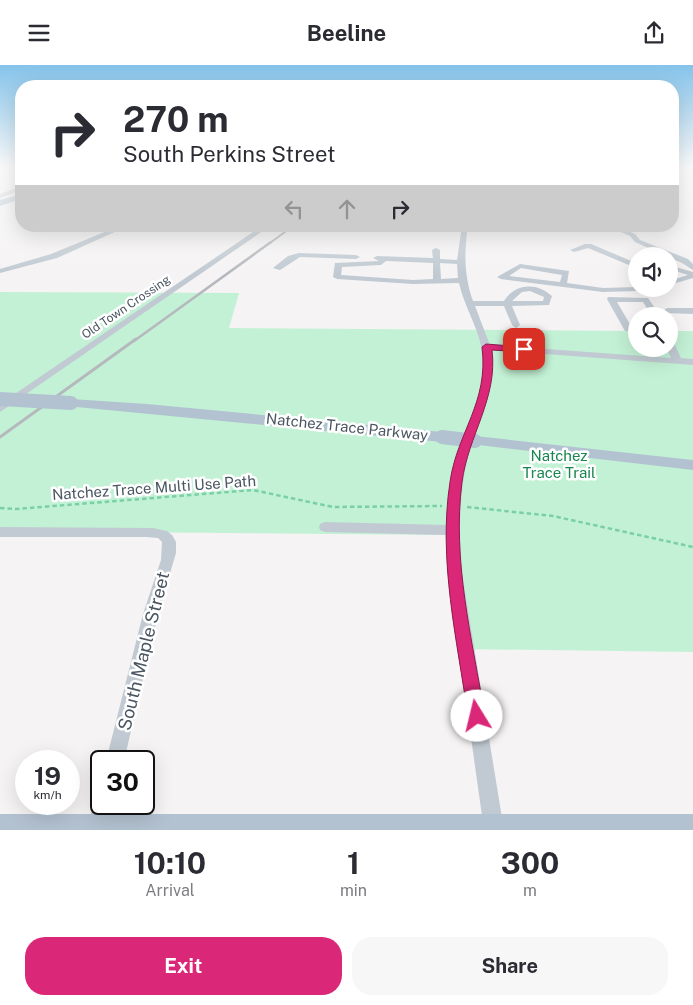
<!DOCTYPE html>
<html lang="en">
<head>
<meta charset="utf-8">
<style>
	:root { --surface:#fff; --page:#f7f7f7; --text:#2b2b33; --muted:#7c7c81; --accent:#db2777 }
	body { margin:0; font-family:"Public Sans",sans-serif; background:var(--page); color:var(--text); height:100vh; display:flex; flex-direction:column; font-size:19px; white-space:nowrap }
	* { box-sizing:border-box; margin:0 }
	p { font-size:16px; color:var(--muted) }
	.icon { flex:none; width:28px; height:28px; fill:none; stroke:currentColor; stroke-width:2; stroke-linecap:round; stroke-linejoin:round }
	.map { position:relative; height:765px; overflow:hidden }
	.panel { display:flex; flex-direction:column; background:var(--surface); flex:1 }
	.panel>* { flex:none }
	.guide { position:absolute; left:15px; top:15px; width:664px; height:152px; border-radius:20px; box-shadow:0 5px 20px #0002; background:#fff; color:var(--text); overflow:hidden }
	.fabs { position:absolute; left:628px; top:182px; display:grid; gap:10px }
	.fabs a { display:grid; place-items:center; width:50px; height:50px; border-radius:50%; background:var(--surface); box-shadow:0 5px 20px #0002; font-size:25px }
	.speed { position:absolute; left:15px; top:685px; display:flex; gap:10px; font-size:25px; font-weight:700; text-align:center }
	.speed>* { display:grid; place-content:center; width:65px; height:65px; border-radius:50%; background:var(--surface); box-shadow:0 5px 20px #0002; line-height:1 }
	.speed small { font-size:12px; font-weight:400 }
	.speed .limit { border:2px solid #111; border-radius:8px; background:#fff; color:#111 }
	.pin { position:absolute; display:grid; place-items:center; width:42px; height:42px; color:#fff; margin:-21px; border-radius:10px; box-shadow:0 2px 8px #0006 }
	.me { position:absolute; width:55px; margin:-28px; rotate:351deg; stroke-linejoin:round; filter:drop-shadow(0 0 4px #0008) }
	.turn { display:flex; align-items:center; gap:18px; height:105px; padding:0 25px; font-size:22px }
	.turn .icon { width:65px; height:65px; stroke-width:2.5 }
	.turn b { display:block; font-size:35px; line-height:42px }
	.lanes { display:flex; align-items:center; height:48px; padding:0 25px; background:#0003; justify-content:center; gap:25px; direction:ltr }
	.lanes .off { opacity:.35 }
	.eta { display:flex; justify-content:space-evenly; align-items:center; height:85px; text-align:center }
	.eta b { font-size:30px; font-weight:700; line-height:35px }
	.action { display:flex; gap:10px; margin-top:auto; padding:10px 25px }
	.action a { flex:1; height:58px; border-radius:20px; background:var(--accent); color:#fff; font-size:20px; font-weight:700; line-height:58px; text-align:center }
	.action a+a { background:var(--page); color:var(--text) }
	header { display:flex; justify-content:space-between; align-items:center; height:65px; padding:0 25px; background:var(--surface); font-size:22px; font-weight:700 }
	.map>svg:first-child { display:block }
	.green { fill:#c3f1d5 }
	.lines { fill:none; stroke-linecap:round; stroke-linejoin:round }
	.path { stroke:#7ad0a6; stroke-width:2.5; stroke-dasharray:4.5 3; stroke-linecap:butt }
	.minor { fill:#c1cad2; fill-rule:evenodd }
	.major { fill:#b3c2d1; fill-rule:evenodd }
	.rail-far2 { stroke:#b5b8bd; stroke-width:2 }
	.rail-far1 { stroke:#b5b8bd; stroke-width:2.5 }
	.rail { stroke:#b5b8bd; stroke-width:3 }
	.major-bridge { stroke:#b3c2d1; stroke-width:14 }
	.route { fill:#db2777; stroke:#8e194d }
	.labels { text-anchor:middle; stroke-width:5; stroke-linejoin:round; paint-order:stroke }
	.far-street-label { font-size:12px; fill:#4a5661; stroke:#fff }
	.street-label { font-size:15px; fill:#4a5661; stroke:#fff }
	.park-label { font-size:15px; fill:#17864f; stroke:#fff }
	.near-street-label { font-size:18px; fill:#4a5661; stroke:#fff }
</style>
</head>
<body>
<header><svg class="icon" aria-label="menu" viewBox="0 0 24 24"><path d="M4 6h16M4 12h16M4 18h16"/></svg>Beeline<svg class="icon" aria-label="share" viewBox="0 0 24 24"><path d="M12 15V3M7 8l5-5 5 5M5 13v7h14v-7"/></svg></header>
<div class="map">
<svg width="693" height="765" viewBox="0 0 693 765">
	<rect width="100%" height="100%" fill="#f5f3f3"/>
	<path class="green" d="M0,227L239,228L229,263L636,266V284H669V266H693V587L461,584L445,470L0,466Z"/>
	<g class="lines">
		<g class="path">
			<path d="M467,442L553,451L693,482"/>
			<path d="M0,443L16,444L253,425L333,442L442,441"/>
		</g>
		<g class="minor">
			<rect x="0" y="101" width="21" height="3"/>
			<path d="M693,106V110L689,108L690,107Z"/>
			<path d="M21,121V125L0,133V129Z"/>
			<path d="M119,161H128L57,193L0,208V204L51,189Z"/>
			<path d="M262,161H270L0,347V339Z"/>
			<path d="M462,161H468C464,187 464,211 473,236H504C515,218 537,217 552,231L549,240L512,241L520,260L516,263L512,260L504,241H475L490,280L671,293L667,284H669V275L674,278L681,293L693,294V300L491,285C499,323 477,357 468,392C459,428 459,465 461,502L504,765H484L447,502L446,470L325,467L320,465L319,462L320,459L325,457L447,460C448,433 451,407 460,381C469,354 484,327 483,297C483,269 465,245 459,218L413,219L337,214L333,212L335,198L379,196L373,193L377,191L433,193L432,185L436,183L440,185V194L457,195ZM386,196L433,198V214L413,215L341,210L342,202L381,200ZM440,198L457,199L458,213L441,214ZM530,226L544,232L543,236H512L522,227Z"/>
			<path d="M515,161H564L558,166L518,163Z"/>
			<path d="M616,161L635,169L640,175L688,194L693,199V205L682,198L635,177L630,171L612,163Z"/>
			<path d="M585,179H591L636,198V203L588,183L574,187L570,185Z"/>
			<path d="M299,188L356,190L360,192L356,194L300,192L280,205L273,203L288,191Z"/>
			<path d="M520,199L569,206L567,218L603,223L636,222V224H640L636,226L603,227L501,214L497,212ZM521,203L562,210L560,217L509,211Z"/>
			<path d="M669,200L693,207V213L669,220V216L688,210L669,204Z"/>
			<path d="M608,232L648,233L659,249L658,251H652L643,237H617L631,261H636V267L625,266L607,234Z"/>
			<path d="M668,243H693V249L665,248V244Z"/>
			<path d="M0,462L153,463L167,466L172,470L176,477V488L158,549L124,696H106L143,549L161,495L162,477L158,473L146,472H0Z"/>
			<path d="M101,730V739H112L106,765H86L96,732Z"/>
		</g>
		<g class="major">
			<path d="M21,129V134L0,141V135Z"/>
			<path d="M71,334L147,339L442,367L447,369L449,372L447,375L442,377L66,341L64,338L66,335Z"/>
			<path d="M475,371L693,395V405L470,379L468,376L470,373Z"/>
			<rect x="0" y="749" width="693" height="16"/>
		</g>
		<path class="rail-far2" d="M270,178L293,161"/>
		<path class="rail-far1" d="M134,276L271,177"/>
		<path class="rail" d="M0,372L136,274"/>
		<g class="major-bridge">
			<path d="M0,334L71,338"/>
			<path d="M442,372L475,376"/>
		</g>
	</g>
	<linearGradient id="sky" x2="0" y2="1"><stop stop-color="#85c3ea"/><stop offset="0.49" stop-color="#fafafa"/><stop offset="1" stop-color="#fafafa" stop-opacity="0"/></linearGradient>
	<rect width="693" height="208" fill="url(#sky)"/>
	<path class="route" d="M486,279L524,282L529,284L524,287L492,285C498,333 468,371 462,417C452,495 472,574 485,651L483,656L477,659L471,656L468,651C457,574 438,495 450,417C457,367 489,338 482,282Z"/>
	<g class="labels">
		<g class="far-street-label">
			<text transform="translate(126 242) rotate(-34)" y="4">Old Town Crossing</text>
		</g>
		<g class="street-label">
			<text transform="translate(347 362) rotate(6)" y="5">Natchez Trace Parkway</text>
			<text transform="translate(154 423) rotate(-4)" y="5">Natchez Trace Multi Use Path</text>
		</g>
		<g class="park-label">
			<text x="559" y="396">Natchez<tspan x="559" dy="17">Trace Trail</tspan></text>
		</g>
		<g class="near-street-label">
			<text transform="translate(144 586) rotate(-76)" y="6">South Maple Street</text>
		</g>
	</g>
</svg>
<div class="fabs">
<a><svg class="icon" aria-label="sound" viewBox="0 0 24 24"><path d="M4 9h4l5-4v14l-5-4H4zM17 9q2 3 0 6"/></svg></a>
<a><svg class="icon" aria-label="search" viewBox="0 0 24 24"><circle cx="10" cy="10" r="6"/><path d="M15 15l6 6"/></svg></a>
</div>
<div class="speed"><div>19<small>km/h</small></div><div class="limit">30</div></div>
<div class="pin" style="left:524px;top:284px;background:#d93025"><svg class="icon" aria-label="arrive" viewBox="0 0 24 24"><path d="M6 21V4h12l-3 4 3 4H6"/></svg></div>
<svg class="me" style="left:477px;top:651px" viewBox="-20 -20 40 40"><circle r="19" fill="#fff"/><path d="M0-13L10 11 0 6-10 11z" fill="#db2777"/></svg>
<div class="guide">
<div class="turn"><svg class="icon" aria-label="right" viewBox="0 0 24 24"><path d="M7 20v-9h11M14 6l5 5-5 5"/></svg><div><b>270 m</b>South Perkins Street</div></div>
<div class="lanes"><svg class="icon off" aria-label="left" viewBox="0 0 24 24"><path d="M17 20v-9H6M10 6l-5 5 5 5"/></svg><svg class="icon off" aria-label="ahead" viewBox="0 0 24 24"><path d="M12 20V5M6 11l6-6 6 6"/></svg><svg class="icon" aria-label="right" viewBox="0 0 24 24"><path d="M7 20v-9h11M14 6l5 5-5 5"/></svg></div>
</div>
</div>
<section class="panel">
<div class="eta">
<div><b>10:10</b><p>Arrival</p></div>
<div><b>1</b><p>min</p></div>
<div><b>300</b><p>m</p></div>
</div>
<div class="action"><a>Exit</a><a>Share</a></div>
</section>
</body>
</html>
